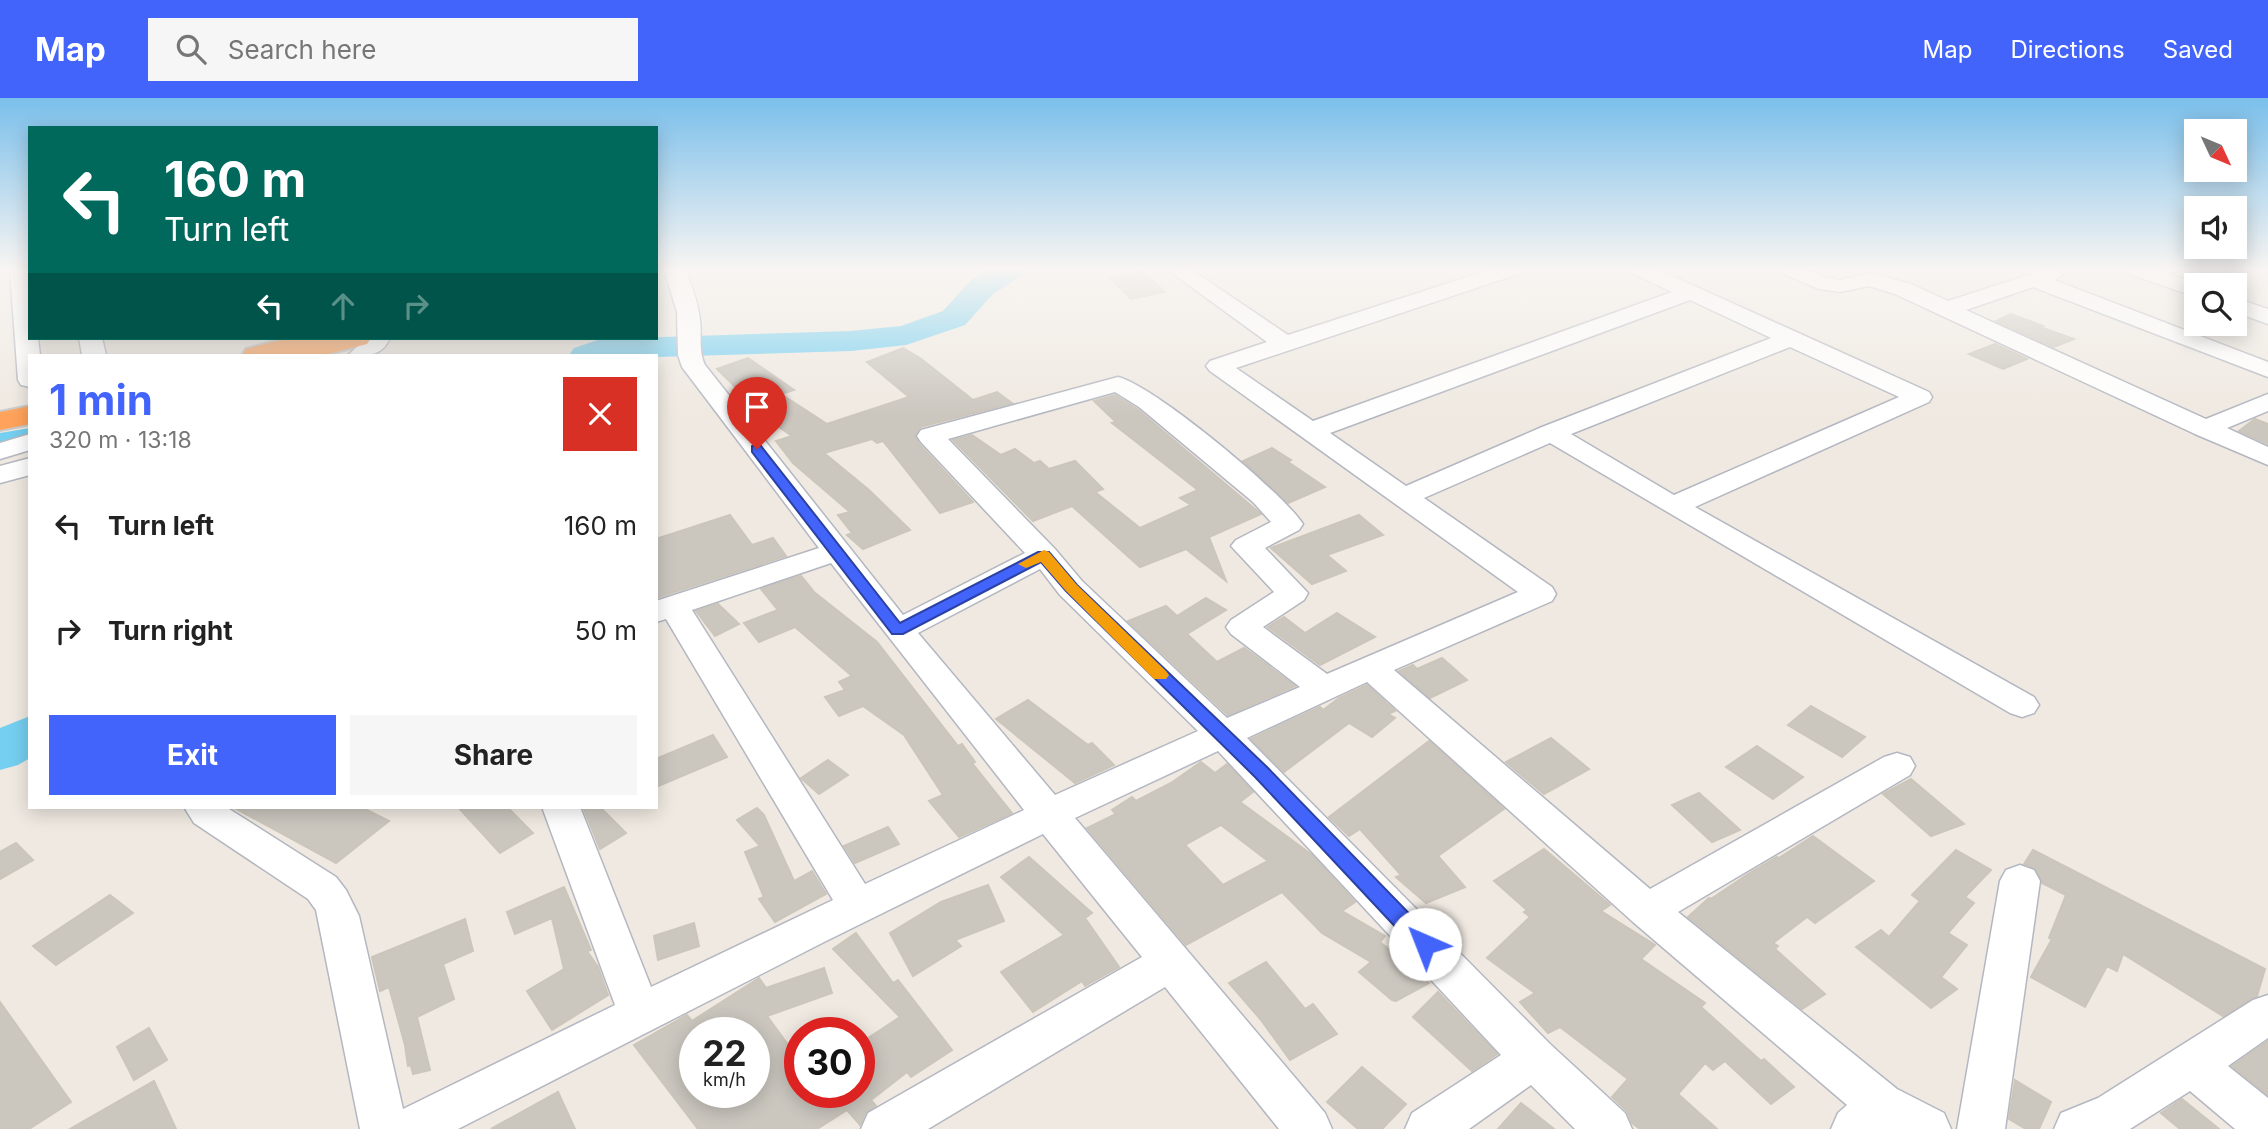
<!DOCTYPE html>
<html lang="en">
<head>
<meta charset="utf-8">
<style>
	:root { --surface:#fff; --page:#f6f6f6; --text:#222; --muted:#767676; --accent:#4264fb }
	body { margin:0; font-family:Inter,sans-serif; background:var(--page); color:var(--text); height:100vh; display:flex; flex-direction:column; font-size:26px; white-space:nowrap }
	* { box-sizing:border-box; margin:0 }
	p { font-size:23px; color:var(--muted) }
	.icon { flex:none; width:38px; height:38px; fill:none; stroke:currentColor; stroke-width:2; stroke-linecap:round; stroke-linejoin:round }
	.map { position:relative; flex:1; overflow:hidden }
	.side { position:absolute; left:28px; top:256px; width:630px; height:455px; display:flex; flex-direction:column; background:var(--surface); border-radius:0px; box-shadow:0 4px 18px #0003 }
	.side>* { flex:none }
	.guide { position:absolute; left:28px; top:28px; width:630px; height:214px; border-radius:0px; box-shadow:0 4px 18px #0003; background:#00695c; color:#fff; overflow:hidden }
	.needle { width:46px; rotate:134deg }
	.fabs { position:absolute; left:2184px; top:21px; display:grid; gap:14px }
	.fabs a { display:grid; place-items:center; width:63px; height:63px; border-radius:0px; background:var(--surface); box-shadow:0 4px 18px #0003; font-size:35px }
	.speed { position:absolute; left:679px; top:919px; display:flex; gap:14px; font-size:35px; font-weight:700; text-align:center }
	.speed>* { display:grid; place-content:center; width:91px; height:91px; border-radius:50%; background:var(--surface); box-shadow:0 4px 18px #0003; line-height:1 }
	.speed small { font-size:18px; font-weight:400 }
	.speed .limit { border:10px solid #d22; background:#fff; color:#111 }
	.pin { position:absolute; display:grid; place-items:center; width:60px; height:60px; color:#fff; margin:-72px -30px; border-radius:50% 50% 50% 0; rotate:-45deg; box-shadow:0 0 7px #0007 }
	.pin .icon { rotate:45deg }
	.me { position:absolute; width:77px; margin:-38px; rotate:316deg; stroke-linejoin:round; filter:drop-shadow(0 0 5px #0008) }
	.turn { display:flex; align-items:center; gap:24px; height:147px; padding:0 21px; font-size:32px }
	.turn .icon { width:91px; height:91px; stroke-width:2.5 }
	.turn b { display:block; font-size:49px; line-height:60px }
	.lanes { display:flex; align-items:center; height:66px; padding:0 21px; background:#0003; justify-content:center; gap:35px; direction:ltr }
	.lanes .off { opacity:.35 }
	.round { display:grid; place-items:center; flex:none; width:74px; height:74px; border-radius:0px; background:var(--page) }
	.head { display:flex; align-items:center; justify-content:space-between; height:119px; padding:0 21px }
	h1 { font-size:42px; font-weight:700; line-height:52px; color:var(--accent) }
	.button { display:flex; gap:14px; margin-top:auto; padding:14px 21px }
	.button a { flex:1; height:80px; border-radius:0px; background:var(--accent); color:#fff; font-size:28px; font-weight:700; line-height:80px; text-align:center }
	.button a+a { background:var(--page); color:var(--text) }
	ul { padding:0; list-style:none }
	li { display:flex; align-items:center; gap:21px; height:105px; padding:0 21px }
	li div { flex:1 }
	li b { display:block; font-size:26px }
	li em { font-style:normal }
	header { display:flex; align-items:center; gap:42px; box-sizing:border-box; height:98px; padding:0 35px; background:var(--accent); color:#fff }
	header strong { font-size:33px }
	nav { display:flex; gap:38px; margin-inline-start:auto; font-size:24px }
	.search { width:490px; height:63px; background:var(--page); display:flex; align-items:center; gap:18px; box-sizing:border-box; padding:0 24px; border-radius:0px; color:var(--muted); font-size:26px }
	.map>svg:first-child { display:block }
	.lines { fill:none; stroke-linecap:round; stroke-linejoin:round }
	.canal { fill:#75cff0; fill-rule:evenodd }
	.river { fill:#75cff0; fill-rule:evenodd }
	.building { fill:#cbc7bf; stroke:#cbc5ba; stroke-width:2; fill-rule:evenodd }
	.minor-casing { stroke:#b4b7c1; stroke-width:3 }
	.highway-casing { stroke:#c9c9c9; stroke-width:4 }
	.minor { fill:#fff; fill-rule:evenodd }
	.highway { fill:#ffa35c; fill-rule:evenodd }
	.route { fill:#4264fb; stroke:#2b41a3; stroke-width:2 }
	.slow { fill:#f59e0b }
</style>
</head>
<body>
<header>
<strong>Map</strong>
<div class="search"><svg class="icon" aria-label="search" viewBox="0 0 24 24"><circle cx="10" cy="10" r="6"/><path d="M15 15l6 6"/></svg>Search here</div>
<nav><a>Map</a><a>Directions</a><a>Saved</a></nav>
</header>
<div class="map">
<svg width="2268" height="1031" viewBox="0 0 2268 1031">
	<rect width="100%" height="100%" fill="#efe9e1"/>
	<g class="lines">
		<path class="canal" d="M30,330V343L0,349V335Z"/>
		<g class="river">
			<path d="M989,172H1026L1022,178L993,196L965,227L906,247L851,253L656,259L569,257L574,250L601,241L851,233L901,228L943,213L971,182Z"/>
			<path d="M30,618V660L18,667L0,672V630Z"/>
		</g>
	</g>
	<g class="building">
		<path d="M1143,174L1165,194L1131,201L1110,180Z"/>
		<path d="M2011,216L2043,228L2040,229L2074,241L2054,249L1996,223Z"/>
		<path d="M1995,246L2027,261L2003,271L1969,256Z"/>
		<path d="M903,250L920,260L973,302L997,294L1012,305L920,329L915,337L919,346L973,404L940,415L883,343L877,345L872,341L824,355L869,392L910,432L863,451L847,437L852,435L838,417L850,414L793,365L776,343L792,338L769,322L717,271L748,260L794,292L781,296L827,326L909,299L867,264Z"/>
		<path d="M1115,297L1137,311L1261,416L1209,439L1226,483L1186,451L1140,469L1072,408L1033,423L953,342L972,337L1001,357L1015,351L1034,365L1040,363L1049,371L1075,363L1103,391L1095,394L1140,430L1191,407L1180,400L1198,392L1112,325L1116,324L1094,303Z"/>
		<path d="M2255,321L2268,326V346L2239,333Z"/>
		<path d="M1272,350L1291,362L1288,364L1325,389L1288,405L1243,363Z"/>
		<path d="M730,417L752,447L773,440L786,458L656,500V441Z"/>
		<path d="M1359,417L1383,437L1327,457L1346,473L1312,486L1271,450Z"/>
		<path d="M801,478L814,494L877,544L958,648L962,646L975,664L972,665L1012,715L959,739L929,703L943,697L904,637L863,608L839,618L825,599L845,592L839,584L852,578L795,529L759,544L744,525L778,512L761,491Z"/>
		<path d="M1206,500L1226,512L1187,536L1217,564L1244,550L1295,588L1228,617L1128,523L1166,508L1177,518Z"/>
		<path d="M718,506L739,526L715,538L696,513Z"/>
		<path d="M1337,515L1375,539L1320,567L1268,529L1284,519L1305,535Z"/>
		<path d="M1442,560L1467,582L1430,600L1399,573L1413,567L1417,571Z"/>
		<path d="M1367,587L1395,613L1388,616L1395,620L1372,639L1349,625L1284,674L1251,641L1320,609L1323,612L1339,600Z"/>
		<path d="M1028,602L1088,647L1092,645L1114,667L1075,685L996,621Z"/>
		<path d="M1811,608L1865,639L1842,659L1788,627Z"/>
		<path d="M713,637L727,659L656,689V661Z"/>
		<path d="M1551,640L1589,671L1544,696L1506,664Z"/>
		<path d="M1429,643L1504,711L1438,758L1465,789L1426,805L1396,779L1401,777L1360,731L1349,738L1329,719Z"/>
		<path d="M1757,648L1803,679L1773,701L1726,669Z"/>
		<path d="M828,662L848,677L819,696L801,680Z"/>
		<path d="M1201,664L1215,675L1227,666L1253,694L1240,704L1312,757L1355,804L1342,813L1385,838L1380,844L1429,885L1396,903L1392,902L1359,874L1371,864L1322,835L1282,794L1186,847L1087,730L1116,716L1112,712L1132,699L1136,703L1171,685ZM1221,727L1268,763L1223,787L1185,747Z"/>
		<path d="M1911,681L1964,726L1931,738L1883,696Z"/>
		<path d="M1699,695L1740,732L1712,744L1672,707Z"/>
		<path d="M233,709H361L389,723L336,765Z"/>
		<path d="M458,709H507L533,735L500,755Z"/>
		<path d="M583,709H600L626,735L600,751Z"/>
		<path d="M757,710L764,717L794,783L812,773L826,796L775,824L759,801L764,799L745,754L760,748L737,722Z"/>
		<path d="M888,729L899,746L855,765L844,748Z"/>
		<path d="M1813,738L1874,783L1815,825L1807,819L1773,845L1778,848L1775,851L1825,896L1802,911L1688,819L1709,800L1711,801L1748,776L1777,759L1779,760Z"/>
		<path d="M16,745L33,762L0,781V754Z"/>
		<path d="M1544,751L1610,807L1601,813L1655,847L1641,861L1705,905L1701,909L1761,963L1764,961L1794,989L1771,1006L1725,963L1713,972L1705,965L1678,996L1717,1031H1640L1632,1025L1627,1013L1612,999L1628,981L1560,929L1548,935L1520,904L1535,895L1487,860L1530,819L1524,814L1527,812L1494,783Z"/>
		<path d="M1956,752L1991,772L1965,799L1974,805L1948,835L1967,847L1941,879L1957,891L1931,910L1856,849L1881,832L1889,839L1920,803L1912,797Z"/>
		<path d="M2033,752L2265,871L2257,898L2223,918L2123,856L2117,873L2107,868L2085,909L2031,879L2052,841L2049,840L2066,797L2042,785L2036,771L2024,766Z"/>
		<path d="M1029,759L1092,815L1085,820L1119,869L1085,888L1082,883L1033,914L1001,874L1064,837L1001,779Z"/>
		<path d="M988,787L1004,823L955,842L961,848L913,878L890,835L941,804Z"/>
		<path d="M564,789L591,852L587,853L598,869L608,897L552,932L527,893L564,871L552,820L515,836L507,814Z"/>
		<path d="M110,797L133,815L56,867L33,848Z"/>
		<path d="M465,821L473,853L443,866L454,901L417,919L430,972L413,976L411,967L408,968L405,947L389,889L380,893L372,859Z"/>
		<path d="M694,825L699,848L658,862L654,838Z"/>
		<path d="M856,835L893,885L898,882L952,952L911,979L907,974L871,1002L876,1008L866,1014L860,1027L847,1012L817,1031H698L634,947L687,917L692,923L759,880L766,890L824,870L832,895L767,918L800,963V994H859V946L900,919L833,851ZM695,934H754V994H695Z"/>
		<path d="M1266,864L1305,911L1313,906L1337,936L1290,962L1261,922L1229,885Z"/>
		<path d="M1438,894L1497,956L1472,973L1413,919Z"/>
		<path d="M0,904L71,1004L29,1031H0Z"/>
		<path d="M149,930L167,962L134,982L117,949Z"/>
		<path d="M2268,943V997L2232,968Z"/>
		<path d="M1362,969L1406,1006L1382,1031H1358L1327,1004Z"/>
		<path d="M2015,982L2051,1004L2039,1031H2026L2009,1021Z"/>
		<path d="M154,983L176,1031H70Z"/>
		<path d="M558,994L575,1031H491Z"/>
		<path d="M2182,1001L2219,1031H2180L2161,1015Z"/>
		<path d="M1521,1005L1554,1031H1498Z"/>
	</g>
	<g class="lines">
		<g class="minor-casing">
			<g id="minor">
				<path d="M10,172H30V240H38L40,257H30V289L21,287L18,282Z"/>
				<path d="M664,172H685C692,188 698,204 700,222C702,237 698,252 705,267L903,517L1025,455L921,344L917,338L921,332L1118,279C1153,287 1282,394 1303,426L1299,432L1265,450L1308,495L1304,502L1263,529L1327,576L1518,494L1210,273L1206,268L1210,263L1267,244L1168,172H1192L1288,237L1489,172H1521L1518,176L1236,270L1313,323L1672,194L1634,176L1631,172H1659L1929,294L1932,299L1929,304L1695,409L2034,599L2039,607L2034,615L2022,619L2010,615L1550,345L1424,400L1552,489L1556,496L1552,503L1394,572L1650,791L1884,659L1897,655L1910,659L1915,668L1910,677L1678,814L1897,991L1944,1015L1951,1031H1831L1838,1015L1847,1007L1633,824L1367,584L1247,640L1550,946L1625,1015L1632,1031H1575L1531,987L1469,1031H1405L1412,1015L1501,957L1218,653L1075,720L1325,1015L1332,1031H1279L1165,889L928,1031H861L868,1015L1142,859L1043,736L824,844L458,1031H360L316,812L308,801L194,725L184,709H226L336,779L346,792L359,818L403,1011L615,907L542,709H580L651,889L833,802L666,521L656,524V503L819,450L682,269L678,257L677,214ZM1690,202L1771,240L1542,329L1406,388L1330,335ZM1790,249L1899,299L1674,397L1571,336ZM1115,294L1139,309L1253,404L1271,424L1236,442L1231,448L1274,494L1231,522L1226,529L1231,536L1300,589L1227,620L1082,483L1055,451L948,341ZM831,465L1024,712L865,786L692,512ZM1040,471L1060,497L1198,633L1055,697L918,535Z"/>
				<path d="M1781,172H1808L1824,179L1840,182L1870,175L1911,186L1948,203L2043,172H2060L2063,176L2054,182L2268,264V279L2033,189L1966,212L2206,321L2268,296V313L2227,330L2268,349V367L2195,336L1895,196L1869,188L1840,194L1819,191L1784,176Z"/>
				<path d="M2127,172H2158L2200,187H2196V199L2130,176Z"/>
				<path d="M2235,200L2268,211V226L2235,214Z"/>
				<path d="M79,240H102L106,257H82Z"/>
				<path d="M367,240H390C381,260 367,257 348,257Z"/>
				<path d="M30,336V352L0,361V345Z"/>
				<path d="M30,360V377L0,385V368Z"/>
				<path d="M2020,767L2034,772L2040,783L2005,1031H1957L2000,783L2006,772Z"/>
				<path d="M2268,897V940L2228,968L2268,1000V1031H2235L2190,993L2130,1031H2054L2061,1015L2098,1000L2253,902Z"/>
			</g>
		</g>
		<g class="highway-casing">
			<g id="highway">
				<path d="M287,240H371L367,246L324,257H242L246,251Z"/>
				<path d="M30,308V326L0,332V314Z"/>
			</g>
		</g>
		<use href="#minor" class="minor"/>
		<use href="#highway" class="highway"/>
	</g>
	<linearGradient id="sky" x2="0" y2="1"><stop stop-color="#7abfeb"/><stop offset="0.54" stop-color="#f8f5f2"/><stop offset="1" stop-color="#f8f5f2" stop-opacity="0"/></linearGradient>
	<rect width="2268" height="317" fill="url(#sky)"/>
	<path class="route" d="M757,347L761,348L900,525L1038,454H1049L1077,487L1268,670L1432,839L1435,846L1432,852L1425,854L1417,852L1255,679L1066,493L1041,464L903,536H892L752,354V348Z"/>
	<path class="slow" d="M1044,452L1049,454L1077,487L1166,573L1169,577L1166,581H1154L1066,493L1041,464L1026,470L1018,466Z"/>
</svg>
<div class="fabs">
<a><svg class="needle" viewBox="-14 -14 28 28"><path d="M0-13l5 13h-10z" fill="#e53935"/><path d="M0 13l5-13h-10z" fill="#767676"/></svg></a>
<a><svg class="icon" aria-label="sound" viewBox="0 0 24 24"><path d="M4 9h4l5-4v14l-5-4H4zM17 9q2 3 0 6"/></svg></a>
<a><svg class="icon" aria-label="search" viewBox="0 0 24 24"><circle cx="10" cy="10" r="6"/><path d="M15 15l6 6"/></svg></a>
</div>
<div class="speed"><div>22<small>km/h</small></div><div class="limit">30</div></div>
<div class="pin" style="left:757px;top:351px;background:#d93025"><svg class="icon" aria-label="arrive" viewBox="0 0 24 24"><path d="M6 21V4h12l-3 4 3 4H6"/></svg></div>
<svg class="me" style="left:1425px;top:846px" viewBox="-20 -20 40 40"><circle r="19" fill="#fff"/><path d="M0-13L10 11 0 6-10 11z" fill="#4264fb"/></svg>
<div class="guide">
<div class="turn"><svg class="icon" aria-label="left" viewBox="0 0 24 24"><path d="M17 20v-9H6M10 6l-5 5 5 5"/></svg><div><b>160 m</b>Turn left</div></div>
<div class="lanes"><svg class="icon" aria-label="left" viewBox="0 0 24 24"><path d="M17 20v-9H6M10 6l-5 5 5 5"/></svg><svg class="icon off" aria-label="ahead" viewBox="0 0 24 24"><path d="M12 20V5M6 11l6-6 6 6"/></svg><svg class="icon off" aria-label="right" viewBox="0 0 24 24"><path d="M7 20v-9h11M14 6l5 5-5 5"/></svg></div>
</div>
<section class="side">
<div class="head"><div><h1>1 min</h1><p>320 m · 13:18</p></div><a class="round" style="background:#d93025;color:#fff"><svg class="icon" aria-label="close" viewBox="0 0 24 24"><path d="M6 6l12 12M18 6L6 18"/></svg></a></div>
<ul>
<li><svg class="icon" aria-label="left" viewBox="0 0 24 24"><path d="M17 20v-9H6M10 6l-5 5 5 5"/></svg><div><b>Turn left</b></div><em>160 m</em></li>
<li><svg class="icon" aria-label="right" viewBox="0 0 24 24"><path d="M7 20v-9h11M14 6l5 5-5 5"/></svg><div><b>Turn right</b></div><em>50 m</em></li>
</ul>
<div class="button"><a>Exit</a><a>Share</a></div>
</section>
</div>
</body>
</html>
